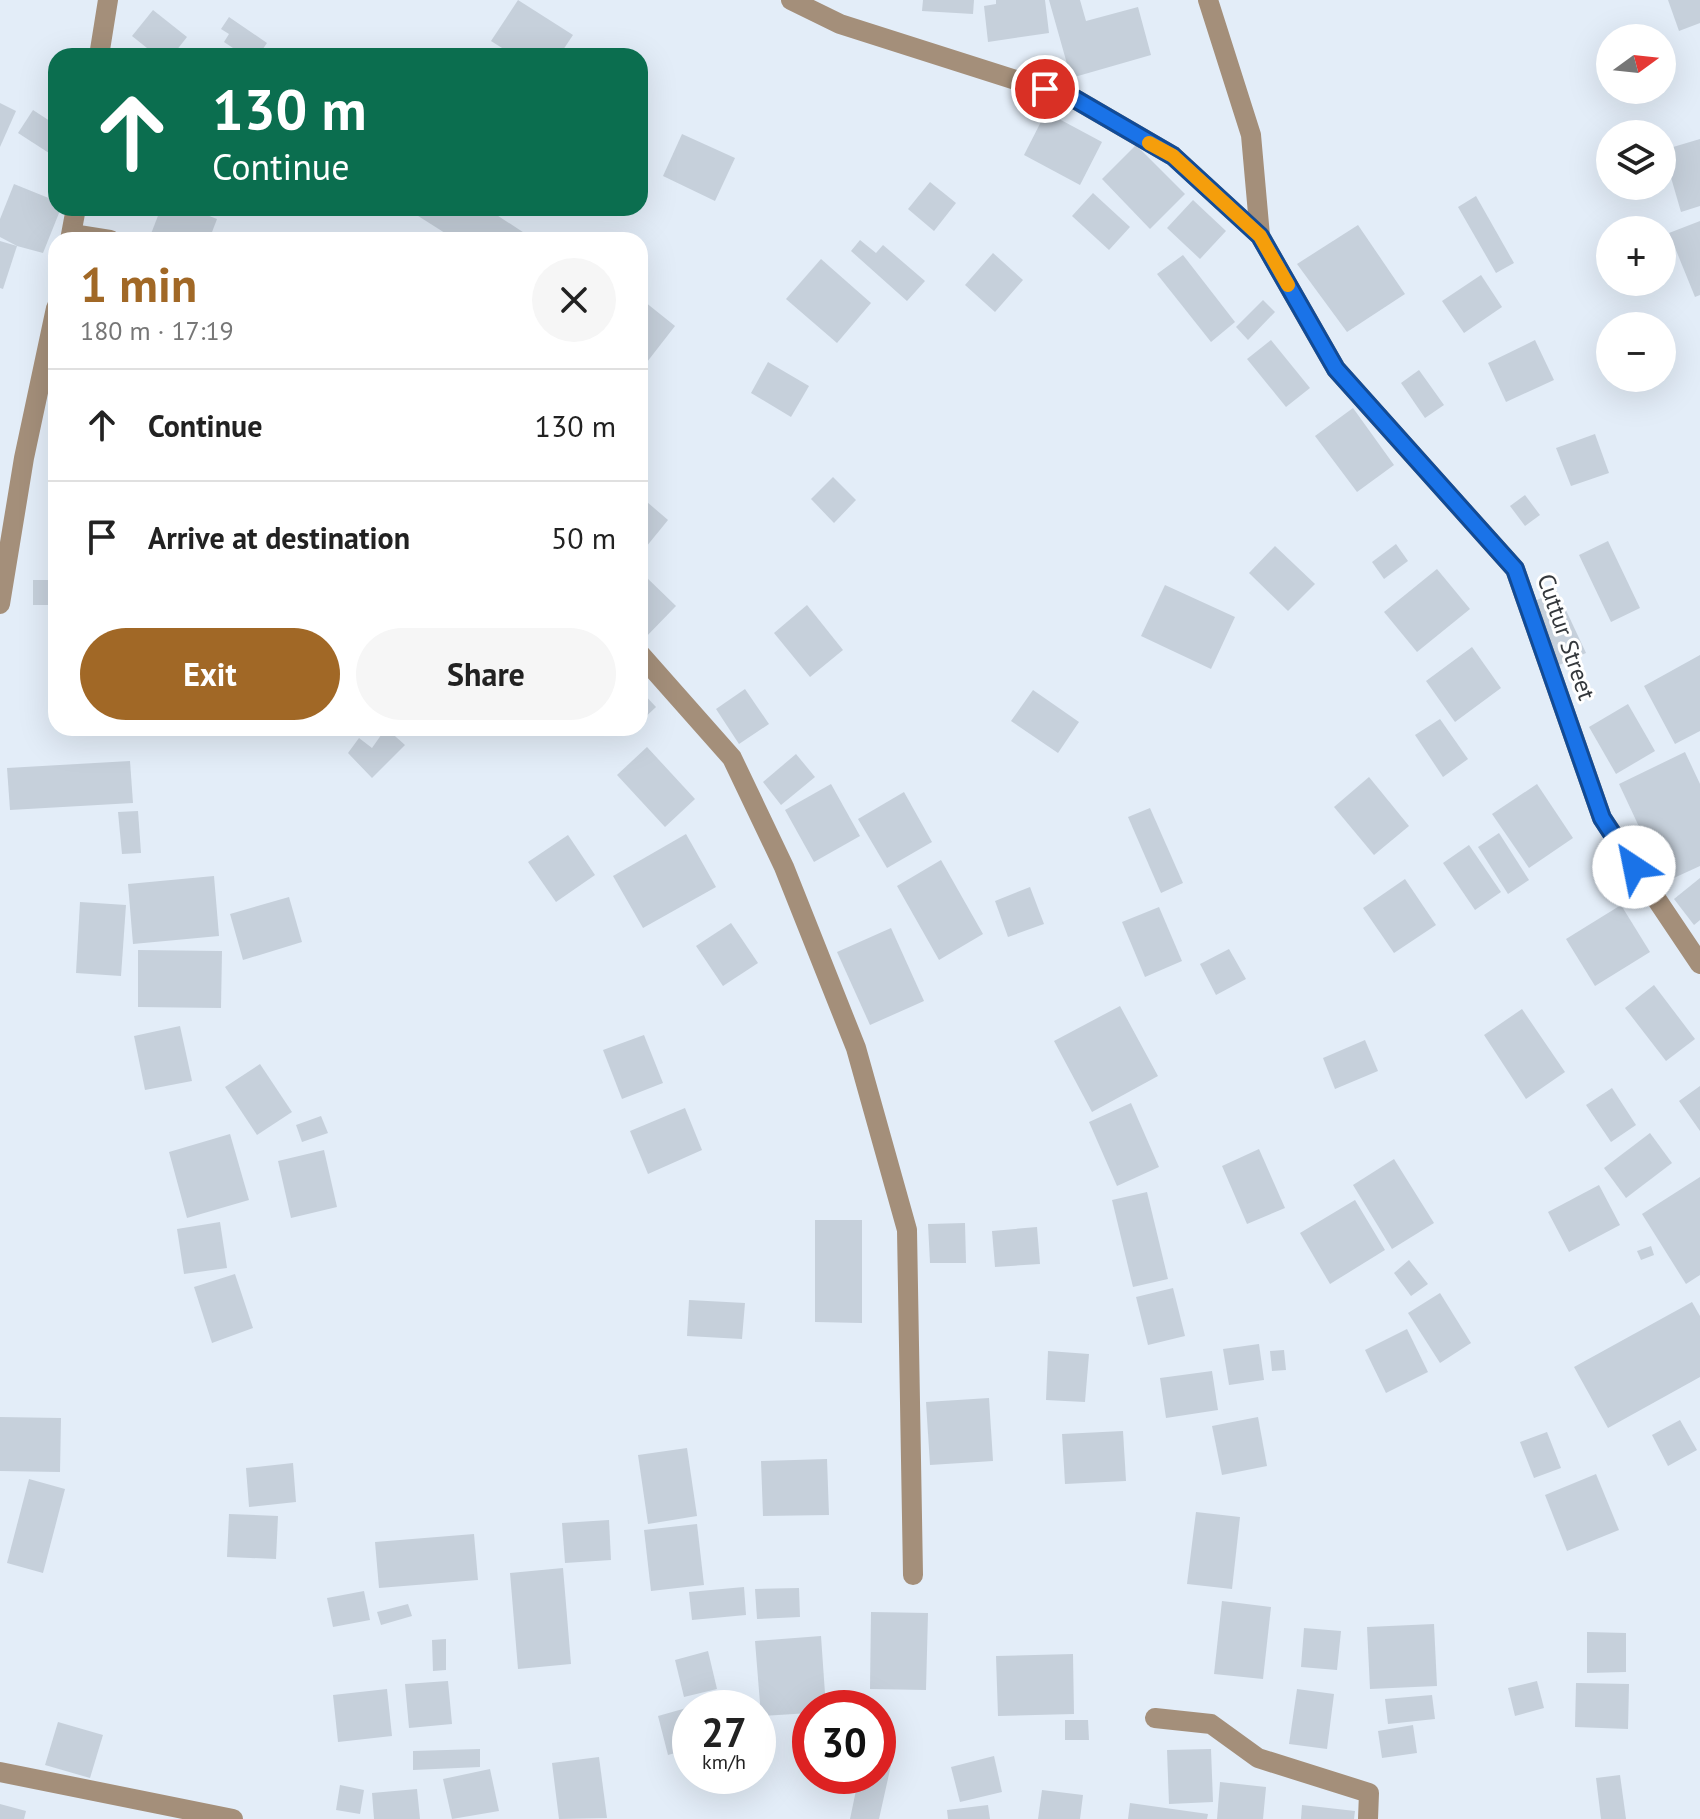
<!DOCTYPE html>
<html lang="en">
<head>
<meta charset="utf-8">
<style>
	:root { --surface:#fff; --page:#f6f6f6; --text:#222; --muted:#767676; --line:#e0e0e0; --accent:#a16826 }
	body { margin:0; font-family:"PT Sans",sans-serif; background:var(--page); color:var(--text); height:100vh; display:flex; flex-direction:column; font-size:30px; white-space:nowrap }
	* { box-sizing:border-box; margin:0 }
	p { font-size:26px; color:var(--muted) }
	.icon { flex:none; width:44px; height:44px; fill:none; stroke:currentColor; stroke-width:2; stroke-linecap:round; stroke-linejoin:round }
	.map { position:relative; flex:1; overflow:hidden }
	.panel { position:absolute; left:48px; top:232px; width:600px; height:504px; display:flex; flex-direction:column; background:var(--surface); border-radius:24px; box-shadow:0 8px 32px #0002 }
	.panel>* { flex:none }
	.top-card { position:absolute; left:48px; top:48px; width:600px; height:168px; border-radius:24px; box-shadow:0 8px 32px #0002; background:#0b6e4f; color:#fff; overflow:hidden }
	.needle { width:52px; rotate:75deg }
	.tools { position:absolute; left:1596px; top:24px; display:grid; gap:16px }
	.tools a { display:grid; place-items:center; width:80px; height:80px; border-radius:50%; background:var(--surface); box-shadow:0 8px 32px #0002; font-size:40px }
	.speed { position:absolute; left:672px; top:1690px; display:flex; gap:16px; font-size:40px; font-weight:700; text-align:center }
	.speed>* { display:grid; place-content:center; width:104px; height:104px; border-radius:50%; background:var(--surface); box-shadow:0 8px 32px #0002; line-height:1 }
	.speed small { font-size:20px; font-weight:400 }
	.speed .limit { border:12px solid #d22; background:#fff; color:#111 }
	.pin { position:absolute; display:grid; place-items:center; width:68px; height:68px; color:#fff; margin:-34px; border:4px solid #fff; border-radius:50%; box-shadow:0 2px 8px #0007 }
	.me { position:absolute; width:88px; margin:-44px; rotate:326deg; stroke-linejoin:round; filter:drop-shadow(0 0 6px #0008) }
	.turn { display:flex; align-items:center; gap:28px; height:168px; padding:0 32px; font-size:36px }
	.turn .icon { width:104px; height:104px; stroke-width:2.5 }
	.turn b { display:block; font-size:56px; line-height:68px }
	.round { display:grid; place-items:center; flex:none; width:84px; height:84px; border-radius:42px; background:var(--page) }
	.headline { display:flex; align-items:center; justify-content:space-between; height:136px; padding:0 32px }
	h1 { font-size:48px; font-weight:700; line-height:60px; color:var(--accent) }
	.cta { display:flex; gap:16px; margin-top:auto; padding:16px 32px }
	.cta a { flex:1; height:92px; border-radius:48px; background:var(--accent); color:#fff; font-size:32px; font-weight:700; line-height:92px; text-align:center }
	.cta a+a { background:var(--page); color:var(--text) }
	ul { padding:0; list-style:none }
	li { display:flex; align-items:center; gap:24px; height:112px; padding:0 32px; border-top:2px solid var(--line) }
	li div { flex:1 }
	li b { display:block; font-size:30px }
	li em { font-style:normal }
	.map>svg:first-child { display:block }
	.building { fill:#c6d0db }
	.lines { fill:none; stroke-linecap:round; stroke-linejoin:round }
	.minor { stroke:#a48f7a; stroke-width:20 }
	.route-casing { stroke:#114b97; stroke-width:20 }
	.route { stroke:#1a73e8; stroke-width:14 }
	.slow { stroke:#f59e0b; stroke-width:14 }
	.labels { text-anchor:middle; stroke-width:6; stroke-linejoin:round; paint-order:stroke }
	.street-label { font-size:24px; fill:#34383c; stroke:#fff }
</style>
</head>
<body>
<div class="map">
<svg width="1700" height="1819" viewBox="0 0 1700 1819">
	<rect width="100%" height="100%" fill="#e3edf8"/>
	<g class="building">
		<path d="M518,0L573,35L559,56H515L491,41Z"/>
		<path d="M923,0H974L973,14L922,11Z"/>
		<path d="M996,0H1045L1049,33L988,42L984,6L996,4Z"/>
		<path d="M1049,0H1080L1086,21L1138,7L1151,55L1071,78Z"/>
		<path d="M1668,0H1700V23L1679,31Z"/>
		<path d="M153,10L187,37L172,56H157L132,36Z"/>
		<path d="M229,17L267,43L258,56H245L224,42L229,34L221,29Z"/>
		<path d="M0,103L16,111L0,147Z"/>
		<path d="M33,110L56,125V143L49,153L18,133Z"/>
		<path d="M1046,112L1102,142L1080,185L1024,155Z"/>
		<path d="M682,134L735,158L715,201L663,176Z"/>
		<path d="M1700,139V206L1681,212L1663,150Z"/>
		<path d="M1136,145L1185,194L1150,229L1102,179Z"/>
		<path d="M930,182L956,203L934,231L908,209Z"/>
		<path d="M14,184L56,201V208H61L43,253L17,246L0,237V219Z"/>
		<path d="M1093,193L1130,227L1109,250L1072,216Z"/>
		<path d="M1476,196L1514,263L1496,273L1458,207Z"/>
		<path d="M1193,200L1226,231L1200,259L1167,228Z"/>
		<path d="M161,208H189L217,219L209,240L149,239Z"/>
		<path d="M387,208H408L405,216Z"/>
		<path d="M419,208H486L535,240H456L415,214Z"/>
		<path d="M1700,221V295L1695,297L1669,233Z"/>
		<path d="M1358,225L1405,294L1347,332L1297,264Z"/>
		<path d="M860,240L876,253L883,245L925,281L907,301L851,251Z"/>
		<path d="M0,241L17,246L3,289L0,288Z"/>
		<path d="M993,253L1023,280L995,312L965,285Z"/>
		<path d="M1183,255L1235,322L1211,342L1157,274Z"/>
		<path d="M821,259L871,303L837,343L786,299Z"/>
		<path d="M1481,275L1502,307L1464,333L1442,301Z"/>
		<path d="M640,298L675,326L640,371Z"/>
		<path d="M1263,300L1275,312L1248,340L1236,327Z"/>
		<path d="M1271,340L1310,388L1286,407L1247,359Z"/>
		<path d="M1535,340L1554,380L1506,402L1488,363Z"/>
		<path d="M768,362L809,386L791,417L751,393Z"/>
		<path d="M1419,370L1444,405L1425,418L1401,383Z"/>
		<path d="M1353,408L1394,465L1357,492L1315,436Z"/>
		<path d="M1595,434L1609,473L1571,486L1556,448Z"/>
		<path d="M833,477L856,500L834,523L811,499Z"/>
		<path d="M1525,495L1540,515L1525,526L1510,506Z"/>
		<path d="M640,496L668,520L646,547L640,542Z"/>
		<path d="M1608,541L1640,608L1611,622L1579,555Z"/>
		<path d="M1396,544L1408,561L1384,579L1372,562Z"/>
		<path d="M1275,546L1315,584L1288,611L1249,573Z"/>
		<path d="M1437,569L1470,609L1417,652L1384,612Z"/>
		<path d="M644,575L676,606L642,641L640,639V579Z"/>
		<rect x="33" y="580" width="23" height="25"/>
		<path d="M1165,585L1235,617L1211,669L1141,636Z"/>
		<path d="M1557,591L1586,653L1557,666L1528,604Z"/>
		<path d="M807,605L843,650L810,677L774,633Z"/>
		<path d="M1472,647L1501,688L1455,722L1426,681Z"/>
		<path d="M1700,655V731L1675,744L1644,686Z"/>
		<path d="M745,689L769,724L739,744L716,709Z"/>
		<path d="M640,690L656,707L640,722Z"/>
		<path d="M1033,690L1079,722L1058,753L1011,721Z"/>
		<path d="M1628,704L1655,751L1616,774L1589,727Z"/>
		<path d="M1440,719L1468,759L1443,777L1415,735Z"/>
		<path d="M386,728L405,745L372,778L348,753L359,738L372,748Z"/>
		<path d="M647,747L695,799L665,827L617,775Z"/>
		<path d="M1685,752L1700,784V866L1665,882L1619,784Z"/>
		<path d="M796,754L815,777L781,805L763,782Z"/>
		<path d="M130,761L133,803L10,810L7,768Z"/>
		<path d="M1369,777L1409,826L1374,855L1334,807Z"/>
		<path d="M831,784L860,836L814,862L785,810Z"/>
		<path d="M1537,784L1573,838L1529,868L1492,814Z"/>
		<path d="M904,792L932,842L887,868L858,819Z"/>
		<path d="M1150,808L1183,883L1161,893L1128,817Z"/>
		<path d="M138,811L141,853L122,854L118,812Z"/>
		<path d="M1499,833L1529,880L1508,894L1478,847Z"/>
		<path d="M686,834L716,887L643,928L613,876Z"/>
		<path d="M568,835L595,875L556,902L528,862Z"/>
		<path d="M1469,845L1501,892L1475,910L1443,863Z"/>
		<path d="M941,860L983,934L939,960L897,886Z"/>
		<path d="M214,876L219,936L133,944L128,884Z"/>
		<path d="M1700,878V920L1694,925L1674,899Z"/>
		<path d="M1405,879L1436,925L1394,953L1363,908Z"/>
		<path d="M1030,887L1044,924L1008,937L995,901Z"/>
		<path d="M289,897L302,942L243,960L230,914Z"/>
		<path d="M80,902L126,905L121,976L76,973Z"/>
		<path d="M1621,905L1650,952L1595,986L1566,939Z"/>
		<path d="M1159,907L1182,961L1145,977L1122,922Z"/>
		<path d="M731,923L758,963L723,986L696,946Z"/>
		<path d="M891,928L924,1001L870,1025L837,952Z"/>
		<path d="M1229,949L1246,979L1216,995L1200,964Z"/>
		<path d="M138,950L222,951L221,1008L138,1007Z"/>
		<path d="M1654,985L1695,1039L1666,1061L1625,1008Z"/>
		<path d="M1120,1006L1158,1076L1092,1112L1054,1041Z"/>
		<path d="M1522,1009L1565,1072L1526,1099L1484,1035Z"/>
		<path d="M180,1026L192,1081L145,1090L134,1036Z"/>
		<path d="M644,1035L663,1083L622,1099L603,1050Z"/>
		<path d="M1365,1040L1378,1071L1335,1089L1323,1058Z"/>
		<path d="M260,1064L292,1112L257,1135L225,1087Z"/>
		<path d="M1700,1086V1131L1679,1101Z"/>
		<path d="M1612,1088L1636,1125L1611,1142L1586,1105Z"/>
		<path d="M1131,1103L1159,1167L1117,1186L1089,1122Z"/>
		<path d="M685,1108L702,1150L648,1174L630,1131Z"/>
		<path d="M321,1116L328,1133L302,1142L296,1125Z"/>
		<path d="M1650,1133L1672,1163L1626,1198L1604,1168Z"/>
		<path d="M230,1134L249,1200L187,1218L169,1152Z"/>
		<path d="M1259,1149L1285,1208L1247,1224L1222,1166Z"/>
		<path d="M324,1150L337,1207L291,1218L278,1161Z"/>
		<path d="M1394,1159L1434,1223L1392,1249L1353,1185Z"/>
		<path d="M1700,1177V1275L1686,1284L1642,1214Z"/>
		<path d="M1599,1185L1620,1225L1569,1252L1548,1212Z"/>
		<path d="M1147,1192L1168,1279L1133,1287L1112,1200Z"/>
		<path d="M1355,1200L1385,1250L1330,1284L1300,1233Z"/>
		<path d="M815,1220H862V1323L815,1322Z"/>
		<path d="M220,1222L227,1268L184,1274L177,1229Z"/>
		<path d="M965,1223L966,1263H930L928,1224Z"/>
		<path d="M1037,1227L1040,1264L995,1267L992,1231Z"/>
		<path d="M1651,1246L1654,1255L1641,1260L1637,1251Z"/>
		<path d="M1409,1260L1428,1284L1411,1296L1394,1273Z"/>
		<path d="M235,1274L253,1328L212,1343L194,1287Z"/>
		<path d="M1173,1288L1185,1336L1148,1345L1136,1297Z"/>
		<path d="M1440,1293L1471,1343L1440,1363L1408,1313Z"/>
		<path d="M689,1300L745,1303L742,1339L687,1336Z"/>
		<path d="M1692,1302L1700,1316V1377L1608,1428L1574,1367Z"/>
		<path d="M1407,1329L1428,1372L1386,1393L1365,1350Z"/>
		<path d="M1259,1344L1264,1380L1229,1385L1223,1349Z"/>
		<path d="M1284,1350L1286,1370L1272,1371L1270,1351Z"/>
		<path d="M1048,1351L1089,1354L1085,1402L1046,1400Z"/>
		<path d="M1212,1371L1218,1410L1166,1418L1160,1378Z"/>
		<path d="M989,1398L993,1461L930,1465L926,1402Z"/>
		<path d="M0,1417L61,1418L60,1472L0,1471Z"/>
		<path d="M1258,1417L1267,1466L1222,1475L1212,1426Z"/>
		<path d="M1680,1420L1697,1450L1668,1466L1652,1435Z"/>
		<path d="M1123,1431L1126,1481L1065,1484L1062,1434Z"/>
		<path d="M1547,1432L1561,1468L1534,1478L1520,1442Z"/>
		<path d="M687,1448L697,1516L648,1524L638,1455Z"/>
		<path d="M827,1459L829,1515L763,1516L761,1461Z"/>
		<path d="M293,1463L296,1502L249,1507L246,1468Z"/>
		<path d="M1596,1474L1619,1530L1567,1551L1545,1495Z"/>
		<path d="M29,1479L65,1489L43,1573L7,1563Z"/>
		<path d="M1196,1512L1240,1517L1232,1589L1187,1584Z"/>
		<path d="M229,1514L278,1516L276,1559L227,1557Z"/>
		<path d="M609,1520L611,1560L565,1563L562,1523Z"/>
		<path d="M697,1524L704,1585L651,1591L644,1530Z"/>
		<path d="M474,1534L478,1580L379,1588L375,1542Z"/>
		<path d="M563,1568L571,1664L518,1669L510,1573Z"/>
		<path d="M744,1587L746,1615L692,1620L689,1592Z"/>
		<path d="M799,1588L800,1617L757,1619L755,1589Z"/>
		<path d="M364,1591L370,1620L333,1627L327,1598Z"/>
		<path d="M1222,1601L1271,1607L1263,1679L1214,1674Z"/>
		<path d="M408,1604L412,1616L381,1625L377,1612Z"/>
		<path d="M871,1612L928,1613L926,1690L870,1689Z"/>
		<path d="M1434,1624L1437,1686L1370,1689L1367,1627Z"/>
		<path d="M1304,1628L1341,1631L1337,1670L1301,1667Z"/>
		<path d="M1587,1632L1626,1633V1672L1587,1673Z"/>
		<path d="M821,1636L826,1708H810V1713L761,1716L755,1641Z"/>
		<path d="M446,1639V1670L433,1671L432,1640Z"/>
		<path d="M708,1651L717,1689L684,1697L675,1660Z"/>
		<path d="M1073,1654L1074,1714L998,1716L996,1656Z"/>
		<path d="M448,1681L452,1724L409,1728L405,1684Z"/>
		<path d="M1537,1681L1544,1708L1515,1716L1508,1688Z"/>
		<path d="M1576,1683L1629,1684L1628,1729L1575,1727Z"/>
		<path d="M387,1689L392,1736L338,1742L333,1695Z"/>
		<path d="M1297,1689L1334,1694L1327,1749L1289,1744Z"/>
		<path d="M1432,1695L1435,1719L1388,1724L1385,1699Z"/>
		<path d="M690,1707V1749L668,1755L658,1716Z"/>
		<path d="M1065,1720H1088L1089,1740H1065Z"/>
		<path d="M58,1722L103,1735L90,1778L45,1765Z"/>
		<path d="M1413,1725L1417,1753L1382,1758L1378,1731Z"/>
		<path d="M480,1749V1767L413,1770V1751Z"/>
		<path d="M1211,1749L1213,1802L1169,1804L1167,1750Z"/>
		<path d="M994,1756L1002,1792L960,1802L951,1767Z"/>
		<path d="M599,1757L607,1818L559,1819L552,1763Z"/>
		<path d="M878,1763L891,1765L879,1819H850L859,1776H878Z"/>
		<path d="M490,1769L499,1811L452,1819L443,1779Z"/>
		<path d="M1620,1775L1626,1819H1601L1596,1778Z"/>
		<path d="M1220,1782L1266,1787L1263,1819H1217Z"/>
		<path d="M340,1785L364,1790L360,1814L336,1810Z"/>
		<path d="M417,1789L420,1819H374L372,1793Z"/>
		<path d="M1042,1790L1083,1795L1080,1819H1038Z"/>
		<path d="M1130,1803L1208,1814L1207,1819H1128Z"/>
		<path d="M0,1804L26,1811L24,1819H0Z"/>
		<path d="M988,1805L990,1819H948L947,1810Z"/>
		<path d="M1302,1805L1355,1811L1354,1819H1301Z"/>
	</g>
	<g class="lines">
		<g class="minor">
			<path d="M791,0L840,24L1075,99L1173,156L1260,236L1336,369L1515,569L1602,818L1700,964"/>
			<path d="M1208,0L1251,135L1260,236"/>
			<path d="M99,56L108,0"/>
			<path d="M72,234L110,240"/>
			<path d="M70,240L76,208"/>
			<path d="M0,604L24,458L56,308"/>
			<path d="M640,654L732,758L784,867L856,1048L907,1230L913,1575"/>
			<path d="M1155,1718L1211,1724L1258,1758L1369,1793L1368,1819"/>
			<path d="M0,1772L233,1819"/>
		</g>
	</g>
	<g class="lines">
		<g class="route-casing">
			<path id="route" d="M1045,89L1075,99L1173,156L1260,236L1336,369L1515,569L1602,818L1634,867"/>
		</g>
		<use href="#route" class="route"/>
		<path class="slow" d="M1149,143L1173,156L1260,236L1288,285"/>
	</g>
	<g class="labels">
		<g class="street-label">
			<text transform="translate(1566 637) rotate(71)" y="8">Cuttur Street</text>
		</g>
	</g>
</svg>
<div class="tools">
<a><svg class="needle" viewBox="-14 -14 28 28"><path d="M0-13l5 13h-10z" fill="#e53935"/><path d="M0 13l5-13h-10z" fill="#767676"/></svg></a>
<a><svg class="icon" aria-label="layers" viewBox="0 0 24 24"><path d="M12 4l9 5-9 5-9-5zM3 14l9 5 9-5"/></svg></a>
<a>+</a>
<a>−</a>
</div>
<div class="speed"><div>27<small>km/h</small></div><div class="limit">30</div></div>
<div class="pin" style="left:1045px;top:89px;background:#d93025"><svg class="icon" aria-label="arrive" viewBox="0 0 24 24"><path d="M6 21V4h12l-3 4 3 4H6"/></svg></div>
<svg class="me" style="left:1634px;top:867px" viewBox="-20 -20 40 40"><circle r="19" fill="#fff"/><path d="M0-13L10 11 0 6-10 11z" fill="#1a73e8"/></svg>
<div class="top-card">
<div class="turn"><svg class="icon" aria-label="ahead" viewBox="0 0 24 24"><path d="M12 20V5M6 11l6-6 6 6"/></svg><div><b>130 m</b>Continue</div></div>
</div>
<section class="panel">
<div class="headline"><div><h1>1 min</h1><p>180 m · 17:19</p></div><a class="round"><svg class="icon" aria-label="close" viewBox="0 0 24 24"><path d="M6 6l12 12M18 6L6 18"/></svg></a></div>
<ul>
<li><svg class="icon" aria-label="ahead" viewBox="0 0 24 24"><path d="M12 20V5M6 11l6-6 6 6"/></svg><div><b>Continue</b></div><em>130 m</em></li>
<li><svg class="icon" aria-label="arrive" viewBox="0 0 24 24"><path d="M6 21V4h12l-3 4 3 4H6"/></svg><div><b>Arrive at destination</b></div><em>50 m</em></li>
</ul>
<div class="cta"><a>Exit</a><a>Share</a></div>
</section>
</div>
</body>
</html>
